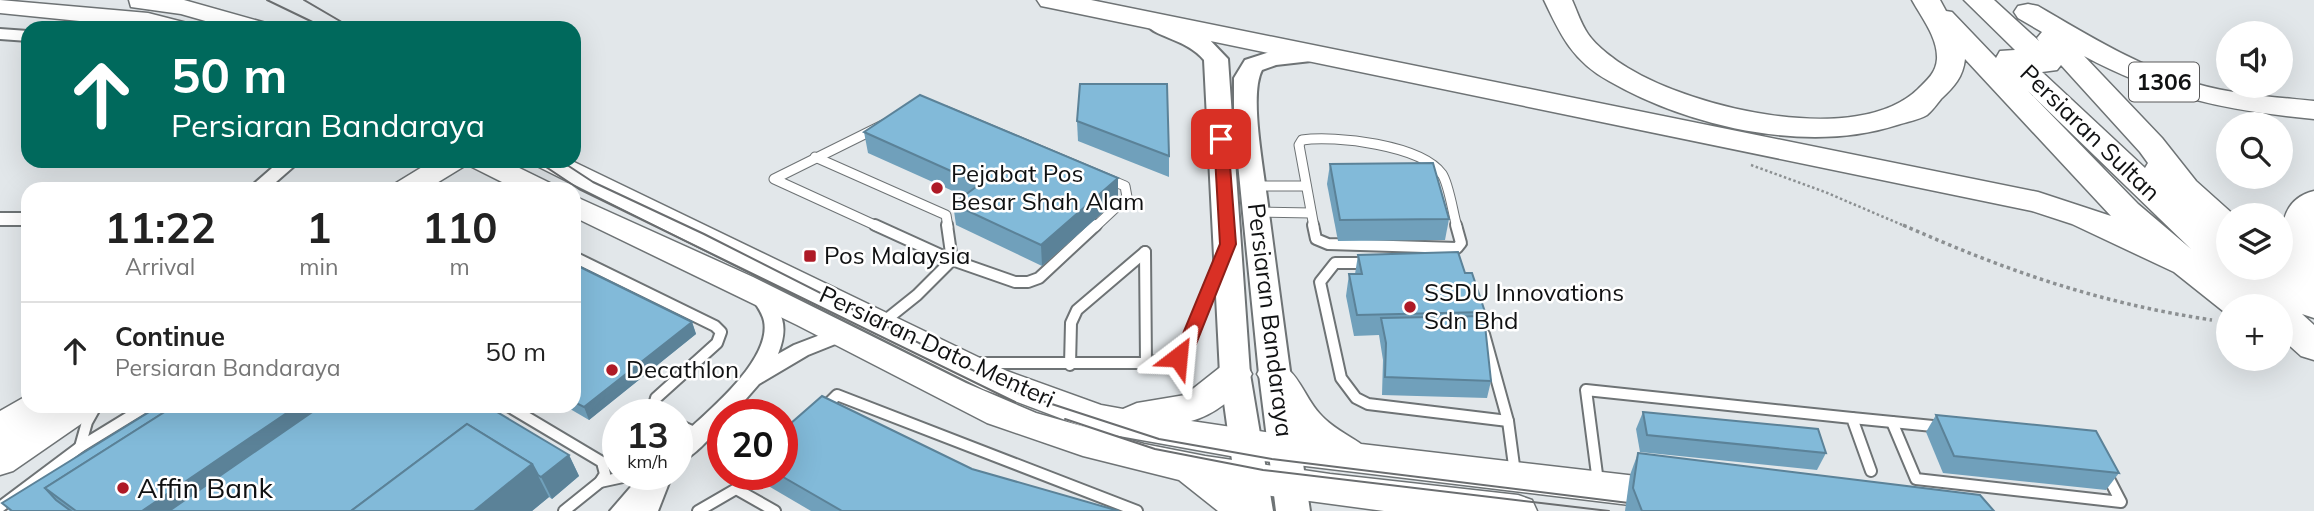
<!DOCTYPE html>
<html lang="en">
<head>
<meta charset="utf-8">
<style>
	:root { --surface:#fff; --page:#f2f2f2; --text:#222; --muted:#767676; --line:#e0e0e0 }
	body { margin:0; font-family:Mulish,sans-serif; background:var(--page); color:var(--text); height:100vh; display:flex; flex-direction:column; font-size:26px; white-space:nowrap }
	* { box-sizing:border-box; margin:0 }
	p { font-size:23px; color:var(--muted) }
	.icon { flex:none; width:38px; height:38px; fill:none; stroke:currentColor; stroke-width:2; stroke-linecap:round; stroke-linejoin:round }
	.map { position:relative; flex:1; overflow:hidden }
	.side { position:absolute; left:21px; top:182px; width:560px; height:231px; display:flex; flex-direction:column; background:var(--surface); border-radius:21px; box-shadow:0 7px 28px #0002 }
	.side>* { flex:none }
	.hud { position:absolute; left:21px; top:21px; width:560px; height:147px; border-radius:21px; box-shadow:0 7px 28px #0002; background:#00695c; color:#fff; overflow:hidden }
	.tools { position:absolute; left:2216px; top:21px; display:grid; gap:14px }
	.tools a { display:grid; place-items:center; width:77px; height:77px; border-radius:50%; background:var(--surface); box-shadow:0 7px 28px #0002; font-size:35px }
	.speed { position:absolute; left:602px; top:399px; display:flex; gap:14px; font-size:35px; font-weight:700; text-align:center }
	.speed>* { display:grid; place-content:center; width:91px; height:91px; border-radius:50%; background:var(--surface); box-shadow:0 7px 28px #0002; line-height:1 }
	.speed small { font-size:18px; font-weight:400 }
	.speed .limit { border:10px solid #d22; background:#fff; color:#111 }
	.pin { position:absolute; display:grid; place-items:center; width:60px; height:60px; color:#fff; margin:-30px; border-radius:14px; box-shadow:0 4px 10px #0006 }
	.me { position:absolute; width:77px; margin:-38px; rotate:29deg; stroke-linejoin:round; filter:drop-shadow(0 0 5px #0008) }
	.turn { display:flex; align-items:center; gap:24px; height:147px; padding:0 35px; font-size:32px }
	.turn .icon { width:91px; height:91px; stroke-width:2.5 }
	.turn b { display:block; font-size:49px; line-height:60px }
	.eta { display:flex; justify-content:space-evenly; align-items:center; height:119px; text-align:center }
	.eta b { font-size:42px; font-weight:700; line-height:49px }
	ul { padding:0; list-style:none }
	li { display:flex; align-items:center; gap:21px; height:98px; padding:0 35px; border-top:2px solid var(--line) }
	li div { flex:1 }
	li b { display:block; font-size:26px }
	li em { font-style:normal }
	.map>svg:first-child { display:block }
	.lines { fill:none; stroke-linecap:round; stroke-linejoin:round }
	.lane-far1-casing { stroke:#6e7375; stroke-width:11 }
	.lane-casing { stroke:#6e7375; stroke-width:14 }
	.street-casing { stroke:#6e7375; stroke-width:4 }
	.secondary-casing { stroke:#6e7375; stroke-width:4 }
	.primary-casing { stroke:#6e7375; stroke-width:3 }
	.highway-casing { stroke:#6e7375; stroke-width:3 }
	.path-far1 { stroke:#8c9092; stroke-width:2.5; stroke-dasharray:2.5 2.5; stroke-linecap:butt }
	.path { stroke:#8c9092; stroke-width:3.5; stroke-dasharray:3.5 3.5; stroke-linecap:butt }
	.lane-far1 { stroke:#fff; stroke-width:9 }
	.lane { stroke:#fff; stroke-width:10 }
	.street { fill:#fff; fill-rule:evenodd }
	.secondary { fill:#fff; fill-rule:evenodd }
	.primary { fill:#fff; fill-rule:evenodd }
	.highway { fill:#fff; fill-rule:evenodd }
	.tram { stroke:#6a6d6f; stroke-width:2 }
	.wall { fill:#70a0bb }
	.shaded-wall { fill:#5b8298 }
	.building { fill:#82bad9; stroke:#5b8298; stroke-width:2 }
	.route { fill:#d93025; stroke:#8d1f18; stroke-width:2 }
	.poi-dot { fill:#ae1a26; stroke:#fff; stroke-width:2.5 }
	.labels { text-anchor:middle; stroke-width:5; stroke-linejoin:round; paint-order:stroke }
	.shield { fill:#fff; stroke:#585859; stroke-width:2 }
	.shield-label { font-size:23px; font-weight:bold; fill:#101112 }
	.street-label { font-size:24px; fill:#101112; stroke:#fff }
	.poi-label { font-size:24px; fill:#101112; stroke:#fff; text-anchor:start }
	.near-poi-label { font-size:28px; fill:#101112; stroke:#fff; text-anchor:start }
</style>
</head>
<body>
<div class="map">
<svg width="2314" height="511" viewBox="0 0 2314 511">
	<rect width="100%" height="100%" fill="#e2e7ea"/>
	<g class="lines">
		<g class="lane-far1-casing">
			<g id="lane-far1">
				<path d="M815,157L946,215L948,227"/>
				<path d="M1254,186H1306"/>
				<path d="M1256,212L1311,213"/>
				<path d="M879,227L774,179L911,111L930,108L946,111L1125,186L1127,197L1095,227"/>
				<path d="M1314,227L1299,145L1302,140C1335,135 1421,145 1442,174C1449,184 1453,214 1457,227"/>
			</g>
		</g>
		<g class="lane-casing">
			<g id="lane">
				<path d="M875,225L952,260L1015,282H1028L1039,278L1096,225"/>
				<path d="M947,225L952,260"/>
				<path d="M1313,225L1316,239L1328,244L1457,248L1461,243L1456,225"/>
				<path d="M1145,252L1146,363"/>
				<path d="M574,257L715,326L721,332L717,343L656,398L654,405L658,415"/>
				<path d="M1368,263H1335L1320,282L1341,378L1356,398L1368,404L1508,421"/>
				<path d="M882,323L917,295L952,260"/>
				<path d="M1484,334L1508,421L1515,473"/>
				<path d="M978,363H1146L1178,357L1188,344L1220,263"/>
				<path d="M1070,365L1071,323L1077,310L1145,252"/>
				<path d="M508,406L602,462L605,474L600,482L564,511"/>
				<path d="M824,408L837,395L1137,511"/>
				<path d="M1852,418L1943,427"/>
				<path d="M1892,422L1916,479L2121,502L2106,473"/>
				<path d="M677,424L698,434"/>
				<path d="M80,447L87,422L96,406"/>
				<path d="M600,482L637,474"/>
				<path d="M1598,482L1586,390L1852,418L1871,471"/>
				<path d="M736,489L775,511"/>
				<path d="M0,507L80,447L147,406"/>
				<path d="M698,511L736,489L752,474"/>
			</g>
		</g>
		<g class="street-casing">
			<g id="street">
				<path d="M0,29L28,31V41L0,39Z"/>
				<path d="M280,161H300L268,189H248Z"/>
				<rect x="0" y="213" width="28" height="12"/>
				<path d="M758,285L765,287C781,314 790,323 778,354L794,345L841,327L848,329L851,334L848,339L808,355L759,384L732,415H723V424C710,437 695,457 677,463V440C704,415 772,361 764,321C762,311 753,301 748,292L751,287Z"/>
				<path d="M642,474L672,475L658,511H610Z"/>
			</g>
		</g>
		<g class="secondary-casing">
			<g id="secondary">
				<path d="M1159,19L1206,36L1228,59L1250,374L1273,511H1239L1220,374L1204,60C1188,40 1156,37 1148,26L1151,21Z"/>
				<path d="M1312,48L1320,50L1323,55L1320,60L1276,65L1262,70C1248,96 1266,181 1269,213C1282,312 1295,412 1310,511H1276L1259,374L1234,123V78L1245,60L1273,51Z"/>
			</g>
		</g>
		<g class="primary-casing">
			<g id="primary">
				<path d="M0,0L148,13L187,23L191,28H149L0,13Z"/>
				<path d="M129,0H184L266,23L270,28H230L181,14L131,7Z"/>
				<path d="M432,161H467L463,167L427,189H391L396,183Z"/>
				<path d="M468,161H505L550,183L555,189H516L472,167Z"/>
				<path d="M535,161H572L1007,371L1101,405L1123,409L1137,403L1185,395L1223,365L1235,361L1247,365L1252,374C1241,394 1213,416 1191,421L1298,437L1257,374L1262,365C1295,355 1301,394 1320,414C1330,426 1348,435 1361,444L1671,480L1685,484L1690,495L1685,506L1671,510L1247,459L1097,432L983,389L539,167Z"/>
				<path d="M574,196L753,277L966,383L1036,413L1144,444L1205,456L1330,474L1518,495L1532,500L1537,511H1384L1249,493L1258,500L1263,511H1218L1179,480L1083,456L987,423L797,325L574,217Z"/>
				<path d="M28,395V406H52L50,408L54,406H99L94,415L13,471L0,475V411Z"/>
			</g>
		</g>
		<g class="highway-casing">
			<path id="highway" d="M1037,0H1091L2038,192L2111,216L1965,59C1963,77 1954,87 1941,99C1937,104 1932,111 1927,115C1919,120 1906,122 1897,125C1808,154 1689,127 1609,81C1573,61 1561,36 1544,0H1572C1577,11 1581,24 1588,34C1596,46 1616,61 1628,68C1693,108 1857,148 1918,89C1927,80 1936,73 1937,59C1938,38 1922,18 1912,0H1940L1946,11L1952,12L1996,58L2000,51L2015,50L1964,0H1994L2039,41L2037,38L2042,32L2018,18L2014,12L2018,6L2028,4L2038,6C2089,36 2140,67 2197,84C2235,95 2275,97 2314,101V119C2229,111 2160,97 2084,56L2162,138L2196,181L2234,215H2228V239L2219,236L2228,245V268H2252L2257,272L2254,268H2280V259L2287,262C2278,233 2280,199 2314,191V318L2302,314L2314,325V360L2301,356L2280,337V306H2228V315L2174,272L2072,224L2032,211L1051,8L1041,6ZM2061,65L2140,152L2148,163L2145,168L2042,72L2057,70ZM2028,91L2191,249L2138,204Z"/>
		</g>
		<path class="path-far1" d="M1751,165L1825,192L1907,227"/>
		<path class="path" d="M1903,225C2007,271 2099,303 2212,320"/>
		<use href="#lane-far1" class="lane-far1"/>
		<use href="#lane" class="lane"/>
		<use href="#street" class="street"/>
		<use href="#secondary" class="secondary"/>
		<use href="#primary" class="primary"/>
		<use href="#highway" class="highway"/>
		<g class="tram">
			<path d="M267,0L325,28"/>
			<path d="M304,0L352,28"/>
			<path d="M537,161L579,189L1015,402"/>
			<path d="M561,161L593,182L704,234L1018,393L1159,439L1272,459L1645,505"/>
			<path d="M1065,419L1155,449L1263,470L1609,511"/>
		</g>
	</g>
	<g class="wall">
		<path d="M1077,121L1169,156V177L1078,141Z"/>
		<path d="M864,132L1118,199L1042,266L956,225L953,204L964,196L868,153Z"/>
		<path d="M1330,164L1449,219L1445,240L1338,241L1327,184Z"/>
		<path d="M1358,255L1465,273L1485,312L1484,316L1491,381L1487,398L1382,395L1383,360L1379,335L1354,336L1346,296L1349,274H1355Z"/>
		<path d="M574,264L692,322L696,334L589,420L565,406H574Z"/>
		<path d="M159,406L569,455L579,476L552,499L549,497L532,511H10L2,503Z"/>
		<path d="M1643,412L1826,453L1817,470L1640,452L1636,429Z"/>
		<path d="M1936,415L2119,473L2106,490L1943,473L1926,432Z"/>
		<path d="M1638,453L1994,511H1625L1630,475Z"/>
		<path d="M972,469L1119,511H811L758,480L756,474Z"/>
	</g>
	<g class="shaded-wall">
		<path d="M1118,178V199L1042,266L1041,245Z"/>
		<path d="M692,322L696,334L589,420L584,407Z"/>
		<path d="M297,406H366L217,511H142Z"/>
		<path d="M569,455L579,476L552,499L541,477Z"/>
		<path d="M532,464L549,497L532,511H474Z"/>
	</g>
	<g class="building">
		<path d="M1080,84H1167L1169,156L1077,121Z"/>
		<path d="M920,95L1118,178L1041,245L953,204L980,184L864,132Z"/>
		<path d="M1433,163L1449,219L1340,220L1330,164Z"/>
		<path d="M1458,252L1465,273H1472L1485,312L1357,315L1349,274H1362L1358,255Z"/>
		<path d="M574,264L692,322L584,407L574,402Z"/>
		<path d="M1484,316L1491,381L1385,377L1386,343L1381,318Z"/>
		<path d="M822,396L972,469L1119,511H842L778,474H782V431Z"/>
		<path d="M159,406H174L45,488L56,500L71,511H12L2,503Z"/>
		<path d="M174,406H297L142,511H76L45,488Z"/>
		<path d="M321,406H487L569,455L541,477L538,475L532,464L467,424L351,511H169Z"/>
		<path d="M1643,412L1818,429L1826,453L1647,435Z"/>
		<path d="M1936,415L2096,431L2119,473L1954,456Z"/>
		<path d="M467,424L532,464L474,511H351Z"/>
		<path d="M1638,453L1980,495L1994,511H1642L1633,488Z"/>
	</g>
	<path class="route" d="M1221,134L1228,139L1236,244L1196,344L1184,361L1178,363L1169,357L1180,341L1220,244L1214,139Z"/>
	<g class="poi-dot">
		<circle cx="937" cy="188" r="7"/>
		<rect x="803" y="249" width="14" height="14" rx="3.5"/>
		<circle cx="1410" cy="307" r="7"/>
		<circle cx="612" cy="370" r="7"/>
		<circle cx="123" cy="488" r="7"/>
	</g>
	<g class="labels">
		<rect class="shield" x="2129" y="62.5" width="70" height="39" rx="5"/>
		<g class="shield-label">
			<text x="2164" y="90">1306</text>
		</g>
		<g class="street-label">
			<text transform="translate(2090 133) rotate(44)" y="8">Persiaran Sultan</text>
			<text transform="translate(1270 320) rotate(83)" y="8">Persiaran Bandaraya</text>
			<text transform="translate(937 347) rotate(25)" y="8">Persiaran Dato Menteri</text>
		</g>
		<g class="poi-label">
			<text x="951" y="182">Pejabat Pos<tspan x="951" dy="28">Besar Shah Alam</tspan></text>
			<text x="824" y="264">Pos Malaysia</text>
			<text x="1424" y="301">SSDU Innovations<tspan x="1424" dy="28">Sdn Bhd</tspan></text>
			<text x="626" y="378">Decathlon</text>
		</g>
		<g class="near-poi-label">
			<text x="137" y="498">Affin Bank</text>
		</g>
	</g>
</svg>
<div class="tools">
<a><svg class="icon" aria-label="sound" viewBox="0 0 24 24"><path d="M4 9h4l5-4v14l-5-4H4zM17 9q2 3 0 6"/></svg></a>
<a><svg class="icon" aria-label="search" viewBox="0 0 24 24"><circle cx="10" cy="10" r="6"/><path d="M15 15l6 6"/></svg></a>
<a><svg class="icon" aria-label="layers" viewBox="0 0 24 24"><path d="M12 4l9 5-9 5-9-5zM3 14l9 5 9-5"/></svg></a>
<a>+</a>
</div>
<div class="speed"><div>13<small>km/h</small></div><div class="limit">20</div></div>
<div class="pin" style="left:1221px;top:139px;background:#d93025"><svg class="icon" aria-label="arrive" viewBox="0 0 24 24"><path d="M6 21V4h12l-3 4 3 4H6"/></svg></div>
<svg class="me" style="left:1178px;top:357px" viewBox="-20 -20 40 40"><path d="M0-17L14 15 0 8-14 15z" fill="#d93025" stroke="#fff" stroke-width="4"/></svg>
<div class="hud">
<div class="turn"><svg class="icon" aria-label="ahead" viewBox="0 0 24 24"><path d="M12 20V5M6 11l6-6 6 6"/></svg><div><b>50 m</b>Persiaran Bandaraya</div></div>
</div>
<section class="side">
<div class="eta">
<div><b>11:22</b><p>Arrival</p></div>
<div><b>1</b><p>min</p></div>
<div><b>110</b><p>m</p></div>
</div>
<ul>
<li><svg class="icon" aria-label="ahead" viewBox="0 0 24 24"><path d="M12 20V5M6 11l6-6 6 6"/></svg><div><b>Continue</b><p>Persiaran Bandaraya</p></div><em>50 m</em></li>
</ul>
</section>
</div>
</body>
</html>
